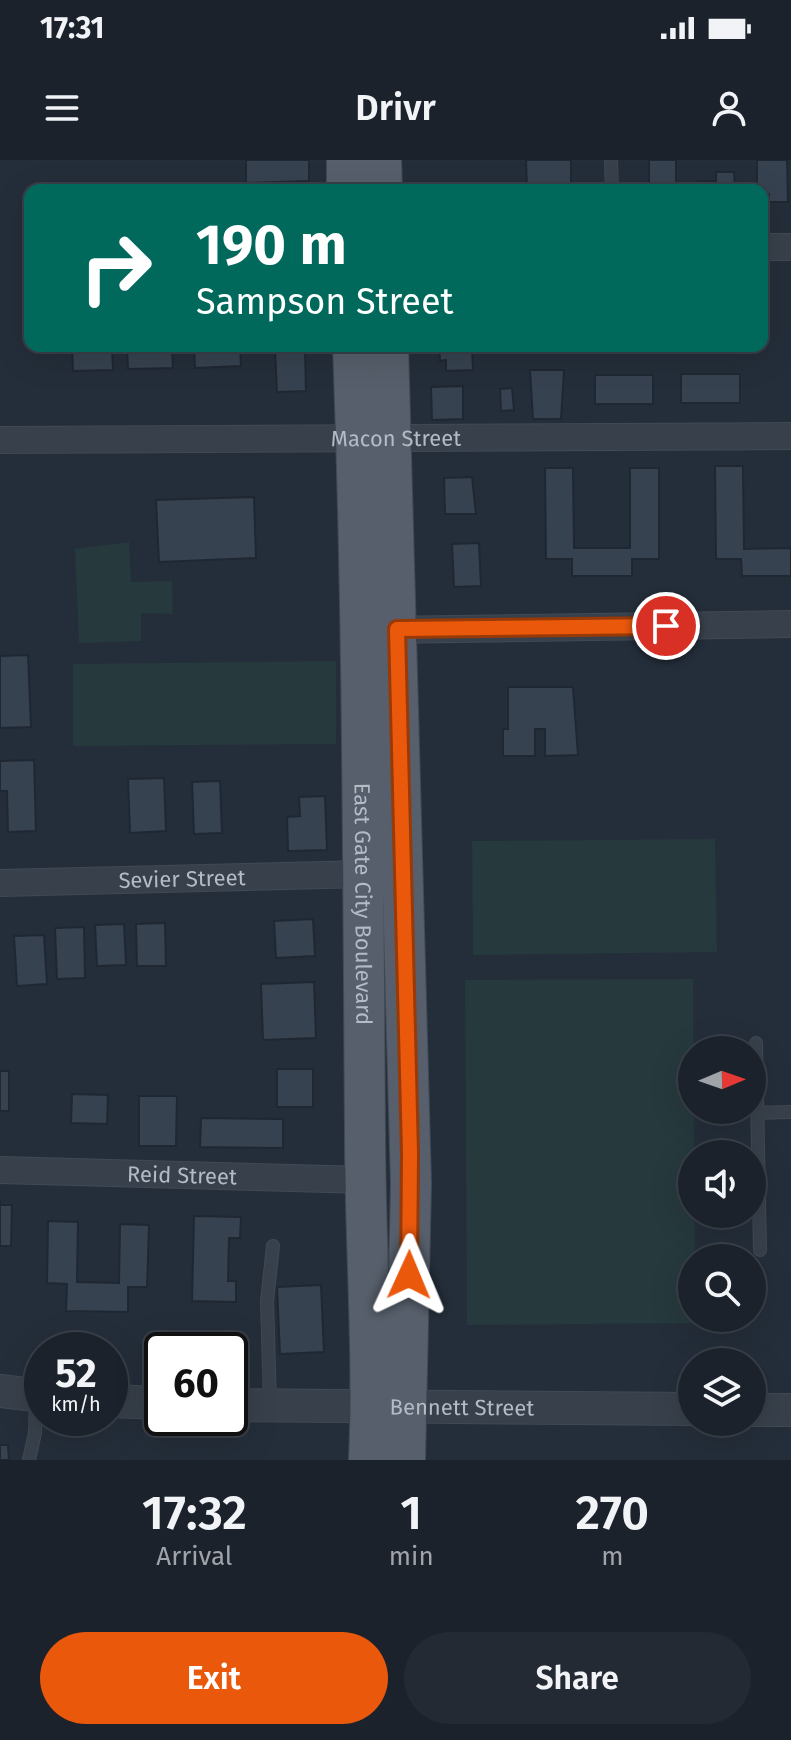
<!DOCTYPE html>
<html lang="en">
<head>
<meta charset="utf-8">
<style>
	:root { --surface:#1b222c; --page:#242a34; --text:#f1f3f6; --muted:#a0a4a9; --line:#393f48; --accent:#ea580c }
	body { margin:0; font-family:"Fira Sans",sans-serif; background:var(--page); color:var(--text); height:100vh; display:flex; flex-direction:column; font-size:30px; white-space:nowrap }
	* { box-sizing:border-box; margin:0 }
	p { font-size:26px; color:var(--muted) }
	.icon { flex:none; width:44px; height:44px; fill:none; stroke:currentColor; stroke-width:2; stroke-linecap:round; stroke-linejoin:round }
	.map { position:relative; height:1300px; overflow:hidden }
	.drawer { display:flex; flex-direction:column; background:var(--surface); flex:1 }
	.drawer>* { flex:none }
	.banner { position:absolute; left:24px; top:24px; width:744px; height:168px; border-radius:16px; box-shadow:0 8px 32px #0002,0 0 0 2px var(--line); background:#00695c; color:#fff; overflow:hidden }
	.needle { width:52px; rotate:88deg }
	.controls { position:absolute; left:678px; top:876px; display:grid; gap:16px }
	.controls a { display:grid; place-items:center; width:88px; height:88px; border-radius:50%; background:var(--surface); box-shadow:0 8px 32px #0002,0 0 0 2px var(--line); font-size:40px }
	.speed { position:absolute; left:24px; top:1172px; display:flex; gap:16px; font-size:40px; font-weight:700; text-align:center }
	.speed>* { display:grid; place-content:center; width:104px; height:104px; border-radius:50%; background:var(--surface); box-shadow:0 8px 32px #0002,0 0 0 2px var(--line); line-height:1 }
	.speed small { font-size:20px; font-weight:400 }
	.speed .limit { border:4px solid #111; border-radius:12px; background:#fff; color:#111 }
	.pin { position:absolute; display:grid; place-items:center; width:68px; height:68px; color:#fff; margin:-34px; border:4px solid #fff; border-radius:50%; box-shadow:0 2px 8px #0007 }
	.me { position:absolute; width:88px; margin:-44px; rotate:1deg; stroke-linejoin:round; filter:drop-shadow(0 0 6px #0008) }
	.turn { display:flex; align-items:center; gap:28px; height:168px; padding:0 40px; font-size:36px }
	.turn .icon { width:104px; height:104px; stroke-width:2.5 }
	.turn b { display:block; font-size:56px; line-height:68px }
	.eta { display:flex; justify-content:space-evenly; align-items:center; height:136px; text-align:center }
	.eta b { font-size:48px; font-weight:600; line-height:56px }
	.action { display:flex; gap:16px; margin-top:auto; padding:16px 40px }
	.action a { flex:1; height:92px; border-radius:48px; background:var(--accent); color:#fff; font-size:32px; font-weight:600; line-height:92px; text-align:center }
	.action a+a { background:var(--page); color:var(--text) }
	.status { display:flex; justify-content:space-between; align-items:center; height:56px; padding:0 40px; background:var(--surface); direction:ltr }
	.status svg { height:22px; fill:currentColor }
	header { display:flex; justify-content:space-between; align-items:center; height:104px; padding:0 40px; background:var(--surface); font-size:36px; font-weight:600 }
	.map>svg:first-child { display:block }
	.green { fill:#26393c }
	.building { fill:#374250; stroke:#1f2732; stroke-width:2 }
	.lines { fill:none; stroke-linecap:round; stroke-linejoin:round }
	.service-casing { stroke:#414954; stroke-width:14 }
	.minor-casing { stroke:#414954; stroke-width:28 }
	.tertiary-casing { stroke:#414954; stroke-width:34 }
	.primary-casing { stroke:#414954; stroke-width:42 }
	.service { stroke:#38404b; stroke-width:12 }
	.minor { stroke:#38404b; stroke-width:26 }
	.tertiary { stroke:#38404b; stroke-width:32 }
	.primary { stroke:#565f6b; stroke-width:40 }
	.route-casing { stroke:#983908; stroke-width:20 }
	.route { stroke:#ea580c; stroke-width:14 }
	.labels { text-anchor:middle; stroke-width:8; stroke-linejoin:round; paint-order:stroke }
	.street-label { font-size:22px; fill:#b4bbc6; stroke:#1d2530 }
</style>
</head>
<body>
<div class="status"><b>17:31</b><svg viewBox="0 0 49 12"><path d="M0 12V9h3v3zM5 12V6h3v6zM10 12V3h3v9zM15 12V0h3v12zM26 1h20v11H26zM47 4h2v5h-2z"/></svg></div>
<header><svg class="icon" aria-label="menu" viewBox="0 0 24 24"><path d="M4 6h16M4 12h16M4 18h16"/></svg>Drivr<svg class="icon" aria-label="person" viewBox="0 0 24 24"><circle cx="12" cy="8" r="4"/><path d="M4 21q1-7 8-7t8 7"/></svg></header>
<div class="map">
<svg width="791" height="1300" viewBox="0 0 791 1300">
	<rect width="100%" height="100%" fill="#242e3a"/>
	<g class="green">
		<path d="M129,382L131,422L172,421L173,454L141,453V481L79,483L75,389Z"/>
		<path d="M336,501V584L73,586V504Z"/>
		<path d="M715,679L717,792L473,795L472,681Z"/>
		<path d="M693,819L695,1163L467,1165L465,820Z"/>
	</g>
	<g class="building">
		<path d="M246,0H309V21L246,23Z"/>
		<path d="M526,0H571V30H527Z"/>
		<rect x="649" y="0" width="27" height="26"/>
		<path d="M757,0H787L788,42H769V34L757,30Z"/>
		<path d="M716,12H734L735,30H698V21H716Z"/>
		<path d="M72,186H112L113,210L73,211Z"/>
		<path d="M127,186H172L173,208L128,209Z"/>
		<path d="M194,186H240L241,206L195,208Z"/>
		<path d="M439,186H472L473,210L446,211V200L440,201Z"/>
		<rect x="727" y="186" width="30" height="4"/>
		<path d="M305,188L306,231L277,232L275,189Z"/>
		<path d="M530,210H564L561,259H533Z"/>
		<rect x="681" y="214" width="59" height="29"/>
		<rect x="595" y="215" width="58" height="29"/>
		<path d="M463,226V259L432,260L431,227Z"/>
		<path d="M512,228L514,250L501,251L500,229Z"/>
		<path d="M715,306H743L744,389L791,388V416H742L741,399H716Z"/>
		<path d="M545,308H573L574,388H630V308H659V399H632V416H572V399H546Z"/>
		<path d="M472,317L476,354H445L444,318Z"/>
		<path d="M254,337L256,398L159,402L156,340Z"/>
		<path d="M479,383L481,426L454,427L452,384Z"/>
		<path d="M28,495L31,567L0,568V496Z"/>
		<path d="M508,527H573L578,595L545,596V569H535V596H503V569H508Z"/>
		<path d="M34,600L36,671L8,672L7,631H0V601Z"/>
		<path d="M164,618L166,671L130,673L128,619Z"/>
		<path d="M220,621L222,673L194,674L192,622Z"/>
		<path d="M325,636L327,690L288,691L287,657L300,656L299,637Z"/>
		<path d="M313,759L315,796L276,798L274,761Z"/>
		<path d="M165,763L166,806H137L136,764Z"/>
		<path d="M124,764L126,805L97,806L95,765Z"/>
		<path d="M84,767L85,818L57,819L55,768Z"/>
		<path d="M44,775L47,824L17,826L14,776Z"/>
		<path d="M314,822L316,878L263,880L261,824Z"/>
		<rect x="277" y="909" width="36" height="38"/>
		<rect x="0" y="911" width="9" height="40"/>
		<path d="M72,934L108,935L107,964L71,963Z"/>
		<path d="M139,936H177L176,986H139Z"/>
		<path d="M201,958L283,959V988L200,987Z"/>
		<path d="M0,1038V1045H12L11,1086H0Z"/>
		<path d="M194,1056L241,1057L240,1078H229L228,1121H236V1142L192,1141Z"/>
		<path d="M48,1061L78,1062L77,1122L119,1123L120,1064L149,1065L147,1127H128V1152L66,1151L67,1124L47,1123Z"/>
		<path d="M321,1125L324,1192L280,1194L277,1127Z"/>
		<path d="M0,1285H8L9,1300H0Z"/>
	</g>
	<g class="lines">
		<g class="service-casing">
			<g id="service">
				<path d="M611,0L612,30"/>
				<path d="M756,883L760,1090"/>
				<path d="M757,953L791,952"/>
				<path d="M270,1243L267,1141L273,1086"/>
				<path d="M29,1300L35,1273L36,1238"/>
			</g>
		</g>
		<g class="minor-casing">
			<g id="minor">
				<path d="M762,87H791"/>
				<path id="s1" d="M0,280L791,276"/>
				<path d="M383,470L791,464"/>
				<path id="s2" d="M0,723L365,714"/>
				<path id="s3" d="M0,1010L366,1020"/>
			</g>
		</g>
		<g class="tertiary-casing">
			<g id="tertiary">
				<path d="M0,1231L42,1236"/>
				<path d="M110,1241L162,1243"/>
				<path id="s4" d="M230,1245L692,1249"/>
				<path d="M752,1250H791"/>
			</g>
		</g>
		<g class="primary-casing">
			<g id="primary">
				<path d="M347,0V30"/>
				<path d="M381,0L382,30"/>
				<path id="s5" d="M353,186C363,449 363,711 365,973C365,1082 374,1191 369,1300"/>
				<path d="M388,186L411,1024L405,1300"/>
			</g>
		</g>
		<use href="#service" class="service"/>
		<use href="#minor" class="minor"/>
		<use href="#tertiary" class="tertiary"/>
		<use href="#primary" class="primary"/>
	</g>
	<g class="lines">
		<g class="route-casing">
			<path id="route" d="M409,1115L410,993L397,469L666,466"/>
		</g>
		<use href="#route" class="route"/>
	</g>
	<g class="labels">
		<g class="street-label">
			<text dy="8" stroke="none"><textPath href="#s1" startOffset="396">Macon Street</textPath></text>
			<text dy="8" stroke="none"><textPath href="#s2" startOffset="182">Sevier Street</textPath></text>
			<text dy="8" stroke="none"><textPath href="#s5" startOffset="558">East Gate City Boulevard</textPath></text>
			<text dy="8" stroke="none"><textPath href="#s3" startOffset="182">Reid Street</textPath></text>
			<text dy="8" stroke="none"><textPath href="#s4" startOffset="232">Bennett Street</textPath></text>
		</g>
	</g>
</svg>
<div class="controls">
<a><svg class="needle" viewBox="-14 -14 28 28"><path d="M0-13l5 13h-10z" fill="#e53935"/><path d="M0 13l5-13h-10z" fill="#a0a4a9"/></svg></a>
<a><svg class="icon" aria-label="sound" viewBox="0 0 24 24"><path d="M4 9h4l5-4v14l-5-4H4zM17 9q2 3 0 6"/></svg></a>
<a><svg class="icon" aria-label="search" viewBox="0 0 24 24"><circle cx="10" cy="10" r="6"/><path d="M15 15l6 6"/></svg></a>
<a><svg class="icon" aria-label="layers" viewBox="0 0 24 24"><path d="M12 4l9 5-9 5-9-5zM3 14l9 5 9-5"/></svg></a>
</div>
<div class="speed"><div>52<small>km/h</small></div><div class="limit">60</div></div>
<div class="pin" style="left:666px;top:466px;background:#d93025"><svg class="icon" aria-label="arrive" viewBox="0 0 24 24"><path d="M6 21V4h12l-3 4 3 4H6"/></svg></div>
<svg class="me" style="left:409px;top:1115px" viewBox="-20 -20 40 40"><path d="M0-17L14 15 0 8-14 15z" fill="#ea580c" stroke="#fff" stroke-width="4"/></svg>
<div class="banner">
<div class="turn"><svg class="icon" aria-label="right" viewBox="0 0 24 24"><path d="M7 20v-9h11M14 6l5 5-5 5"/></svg><div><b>190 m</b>Sampson Street</div></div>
</div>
</div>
<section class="drawer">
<div class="eta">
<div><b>17:32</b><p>Arrival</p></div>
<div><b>1</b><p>min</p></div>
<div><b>270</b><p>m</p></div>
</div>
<div class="action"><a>Exit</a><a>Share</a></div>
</section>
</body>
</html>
